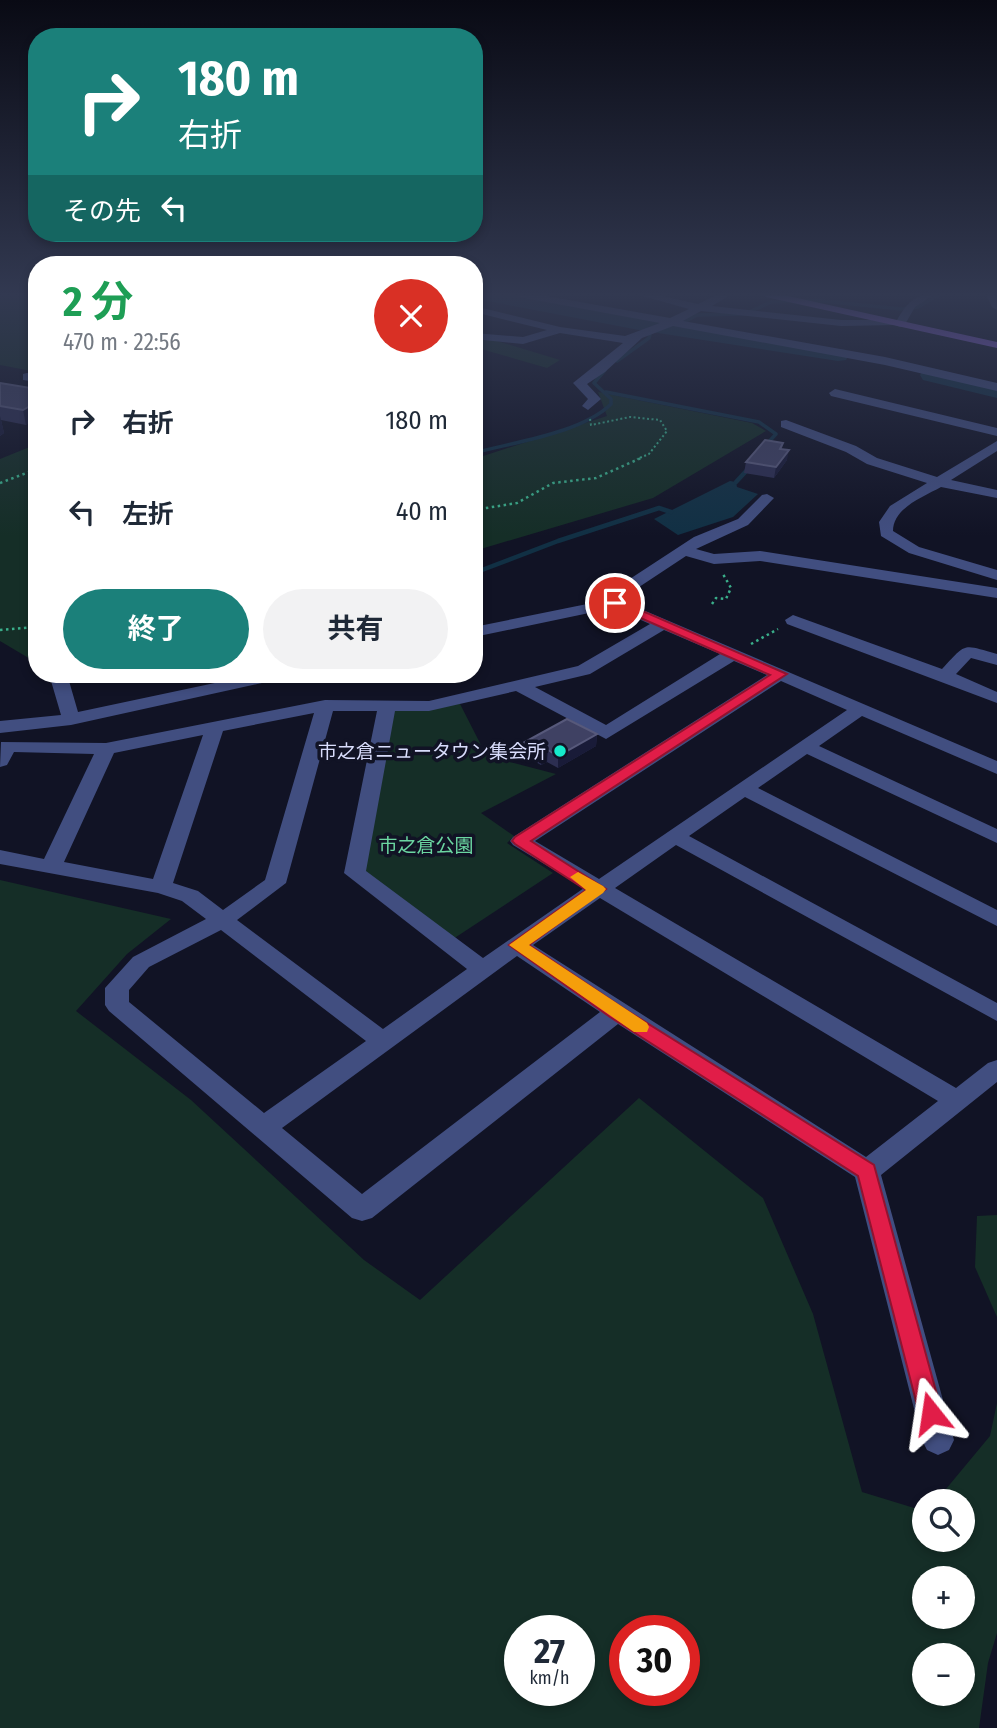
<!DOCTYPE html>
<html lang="ja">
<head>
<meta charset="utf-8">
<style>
	:root { --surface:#fff; --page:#f2f2f3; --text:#1f2937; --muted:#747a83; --accent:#1b807a }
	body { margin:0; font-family:"Fira Sans Condensed","Noto Sans JP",sans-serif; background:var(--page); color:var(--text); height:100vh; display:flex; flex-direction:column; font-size:26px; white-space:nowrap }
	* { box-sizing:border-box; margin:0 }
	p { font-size:23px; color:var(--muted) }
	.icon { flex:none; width:38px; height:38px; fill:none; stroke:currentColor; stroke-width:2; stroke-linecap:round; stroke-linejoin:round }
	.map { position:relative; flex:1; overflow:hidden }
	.sheet { position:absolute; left:28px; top:256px; width:455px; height:427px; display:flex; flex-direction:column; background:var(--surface); border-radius:28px; box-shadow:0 4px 10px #0003 }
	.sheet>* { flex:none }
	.guide { position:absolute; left:28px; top:28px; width:455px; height:214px; border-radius:28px; box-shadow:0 4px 10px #0003; background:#1b807a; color:#fff; overflow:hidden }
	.controls { position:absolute; left:912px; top:1489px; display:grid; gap:14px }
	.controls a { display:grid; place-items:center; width:63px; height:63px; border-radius:50%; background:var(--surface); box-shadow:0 4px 10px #0003; font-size:35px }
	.speed { position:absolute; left:504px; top:1615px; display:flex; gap:14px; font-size:35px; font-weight:700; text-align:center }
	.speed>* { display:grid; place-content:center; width:91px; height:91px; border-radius:50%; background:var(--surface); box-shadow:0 4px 10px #0003; line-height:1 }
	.speed small { font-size:18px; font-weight:400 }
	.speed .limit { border:10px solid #d22; background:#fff; color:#111 }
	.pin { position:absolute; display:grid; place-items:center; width:60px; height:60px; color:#fff; margin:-30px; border:4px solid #fff; border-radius:50%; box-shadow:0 2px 7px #0007 }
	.me { position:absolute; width:77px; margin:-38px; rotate:345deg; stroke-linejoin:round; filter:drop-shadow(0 0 5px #0008) }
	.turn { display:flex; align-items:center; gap:24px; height:147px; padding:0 35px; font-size:32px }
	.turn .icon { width:91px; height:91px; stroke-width:2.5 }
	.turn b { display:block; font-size:49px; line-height:60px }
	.then { display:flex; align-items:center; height:66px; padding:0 35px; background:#0003; gap:14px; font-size:26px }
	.round { display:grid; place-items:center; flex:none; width:74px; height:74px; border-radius:37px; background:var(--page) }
	.overview { display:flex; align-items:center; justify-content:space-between; height:119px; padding:0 35px }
	h1 { font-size:42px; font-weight:700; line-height:52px; color:#1e9e55 }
	.button { display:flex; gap:14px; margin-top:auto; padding:14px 35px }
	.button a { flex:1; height:80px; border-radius:42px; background:var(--accent); color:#fff; font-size:28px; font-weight:700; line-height:80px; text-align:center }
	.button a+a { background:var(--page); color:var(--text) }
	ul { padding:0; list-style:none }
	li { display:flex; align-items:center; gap:21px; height:91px; padding:0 35px }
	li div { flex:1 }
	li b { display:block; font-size:26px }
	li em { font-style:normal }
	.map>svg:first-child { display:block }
	.green { fill:#152e27; fill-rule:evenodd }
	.water { fill:#113044 }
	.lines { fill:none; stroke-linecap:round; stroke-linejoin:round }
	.stream-far1 { stroke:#113044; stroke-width:3.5 }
	.stream { stroke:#113044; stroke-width:4.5 }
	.river { fill:#113044; fill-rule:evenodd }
	.path-far1 { stroke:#3aae8a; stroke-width:2; stroke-dasharray:2 2.5; stroke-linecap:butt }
	.path { stroke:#3aae8a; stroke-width:2.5; stroke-dasharray:2.5 3.5; stroke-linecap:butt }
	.minor { fill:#414e80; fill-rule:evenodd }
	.major { fill:#9d6af2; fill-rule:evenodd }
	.wall { fill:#2c2e51 }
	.shaded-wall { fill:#191b38 }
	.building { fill:#3f4163; stroke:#57597b; stroke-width:2 }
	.route { fill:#e11d48; stroke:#92132f; stroke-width:2 }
	.slow { fill:#f59e0b }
	.poi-dot { fill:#16eacb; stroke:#111325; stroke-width:2.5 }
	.labels { text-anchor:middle; stroke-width:7; stroke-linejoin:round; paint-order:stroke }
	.poi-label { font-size:19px; fill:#d9ddfc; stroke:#111325; text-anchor:end }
	.park-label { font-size:19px; fill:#6bd6a1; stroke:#111325 }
</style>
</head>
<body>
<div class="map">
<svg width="997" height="1728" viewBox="0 0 997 1728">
	<rect width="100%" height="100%" fill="#111325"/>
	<g class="green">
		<path d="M0,294H37V372L0,365Z"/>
		<path d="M474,334L560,360L547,368L474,347Z"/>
		<path d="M598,392L752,423L766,431L653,498L474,551V459L607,416Z"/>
		<path d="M37,444V663L0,641V459Z"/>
		<path d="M458,700L482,747L510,762L556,774L481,813L514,836L507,843L553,873L447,943L355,873L387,704Z"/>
		<path d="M0,880L171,919L127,954L76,1011L191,1100L364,1260L420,1300L639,1098L763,1198L813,1314L862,1492L924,1511V1540H962V1502L936,1501L990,1436L997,1403V1633L988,1663L979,1728H0ZM924,1578H962V1617H924ZM520,1631H579V1690H520ZM625,1631H684V1690H625ZM924,1656H962V1694H924Z"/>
		<path d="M997,1215V1317L975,1267L977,1216Z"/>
	</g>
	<path class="water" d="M730,481L736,482L737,487L758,494L733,517L678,535L654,519Z"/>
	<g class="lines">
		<g class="stream-far1">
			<path d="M684,322L697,315L745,314L771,302L813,300L901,309L918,307L940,294"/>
			<path d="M617,361L649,338L650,334L639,324"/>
			<path d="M606,392L759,422L776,434L766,445"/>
			<path d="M474,453C514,442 582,433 611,404V399L594,383L605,370"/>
		</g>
		<g class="stream">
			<path d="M736,482L749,468"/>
			<path d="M474,573L558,541L659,508L671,512"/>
		</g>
		<g class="river">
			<path d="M474,294H512L639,318L838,349L846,350L849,355L846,360L838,361L639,330L482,300L475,298Z"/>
			<path d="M931,368L997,384V398L923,380L920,375L923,370Z"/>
		</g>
		<path class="path-far1" d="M590,419L591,425L630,417L660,420L667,431L649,454L637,459"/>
		<g class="path">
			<path d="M0,483L37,469"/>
			<path d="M474,510L517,503L553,483L596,478L641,458"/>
			<path d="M712,604L716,598L726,599L731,588L723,574"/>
			<path d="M0,630L37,627"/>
			<path d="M751,644L778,629"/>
		</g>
		<g class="minor">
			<path d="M514,294H535L670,318L689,309L636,294H653L698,304L719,294H732L712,306L841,320H897C907,303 915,294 935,294L915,307L904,326L900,327L895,325L841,326L701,311L683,321L885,357L997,383V391L885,365L673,326L642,338L605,372L587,384L601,399L588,410L582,406L588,399L573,383L623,343L560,333L523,344L474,339V333L523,337L547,330L474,312V306L560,327L625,336L660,323L519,297Z"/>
			<path d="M986,294H996L997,310L992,307Z"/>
			<path d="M27,373L37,374V382L23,380V374Z"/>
			<path d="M835,389L997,428V436L831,396L829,393Z"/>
			<path d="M786,420L856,446L877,458L937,477L997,441V451L951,480L997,490V498L941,487C923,497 893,508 893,531L919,547L997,570V580L909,553L881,536L879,522L890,506L927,483L867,464L846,452L781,427V421Z"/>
			<path d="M767,494L774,498L748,525L696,549L714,554L760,551L997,588V598L760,561L714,564L686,556L627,595L615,598L997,761V774L862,716L819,746L997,829V843L807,754L758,788L997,910V926L745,797L689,836L997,1003V1021L676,845L615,888L956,1088L988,1063L997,1060V1082L881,1175L954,1440L949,1450L938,1455L927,1450L922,1440L855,1177L618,1024L372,1218L362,1221L352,1218L109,1011L105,1005V988L133,957L206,919L182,901L158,893L0,864V850L44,859L94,754L14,752L7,765L0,767L1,742L106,743L325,700L429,701L578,666L650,624L613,608L474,637V627L597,602L590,597L592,594L616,588L694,537L738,519L762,495ZM664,630L720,654L606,725L535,687L590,674ZM734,661L767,675L513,837L510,841L513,845L584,888L483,958L366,871L395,711H429L516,691L606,739ZM781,681L847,710L599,879L535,841ZM333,711H377L344,873L467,969L383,1029L237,920L286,883ZM314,713L265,880L223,910L198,891L173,883L223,731ZM203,735L153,879L64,862L114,753ZM600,898L938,1101L866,1157L533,945ZM221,930L366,1041L264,1113L129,1002V990L149,967ZM517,956L600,1012L362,1194L282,1128Z"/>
			<path d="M793,615L942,669C967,642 962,644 997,654V665L971,658L956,674L997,692V703L787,624L785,620Z"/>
			<path d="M49,674H67L78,712L257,674H289L280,679L71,725L0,733V721L61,715Z"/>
		</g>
		<path class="major" d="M761,294H779L997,342V348L766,297Z"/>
	</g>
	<g class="wall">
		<path d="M0,383L37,389V418L26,425L1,420L4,433L0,436Z"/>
		<path d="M783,443L782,449L787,460L774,478L744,473L746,462Z"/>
		<path d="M597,734L596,746L558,768L547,762L541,765L523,755V743Z"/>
	</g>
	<g class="shaded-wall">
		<path d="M37,402V418L26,425L23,410Z"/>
		<path d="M0,416L4,433L0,436Z"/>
		<path d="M789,450L787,460L774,478L776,467Z"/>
		<path d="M597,734L596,746L558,768V756Z"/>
		<path d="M548,750L547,762L541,765V753Z"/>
	</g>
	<g class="building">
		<path d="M0,383L37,389V402L23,410L0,406Z"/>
		<path d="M765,440L783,443L780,449L789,450L776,467L746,462Z"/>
		<path d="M567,719L597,734L558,756L548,750L541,753L523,743Z"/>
	</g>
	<linearGradient id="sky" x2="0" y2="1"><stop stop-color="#090a14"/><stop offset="0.55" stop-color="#323951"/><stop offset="1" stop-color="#323951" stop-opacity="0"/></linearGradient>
	<rect width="997" height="536" fill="url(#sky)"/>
	<path class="route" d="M615,599L787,674L531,841L606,889L529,945L623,1008L874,1165L942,1413L939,1421L931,1424L922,1421L919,1413L858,1176L610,1017L509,945L586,890L515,844L512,841L515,837L770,675L611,605V600Z"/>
	<path class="slow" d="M578,872L603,886L606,889L603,893L529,945L647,1023L649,1027L647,1032H634L509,945L586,890L570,877Z"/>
	<circle class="poi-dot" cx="560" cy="751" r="7"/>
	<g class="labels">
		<g class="poi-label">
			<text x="546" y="758">市之倉ニュータウン集会所</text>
		</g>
		<g class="park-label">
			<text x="426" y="852">市之倉公園</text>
		</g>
	</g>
</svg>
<div class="controls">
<a><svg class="icon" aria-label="search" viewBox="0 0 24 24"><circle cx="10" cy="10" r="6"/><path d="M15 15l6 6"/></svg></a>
<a>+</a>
<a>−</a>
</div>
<div class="speed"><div>27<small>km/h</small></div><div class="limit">30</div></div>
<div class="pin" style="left:615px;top:603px;background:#d93025"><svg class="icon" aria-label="arrive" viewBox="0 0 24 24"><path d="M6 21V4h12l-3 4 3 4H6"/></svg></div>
<svg class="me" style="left:931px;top:1413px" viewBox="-20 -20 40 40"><path d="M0-17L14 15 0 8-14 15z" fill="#e11d48" stroke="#fff" stroke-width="4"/></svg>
<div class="guide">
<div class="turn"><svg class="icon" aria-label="right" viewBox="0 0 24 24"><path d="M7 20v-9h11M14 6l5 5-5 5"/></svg><div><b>180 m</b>右折</div></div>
<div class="then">その先<svg class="icon" aria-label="left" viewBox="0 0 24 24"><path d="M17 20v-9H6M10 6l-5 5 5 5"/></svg></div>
</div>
<section class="sheet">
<div class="overview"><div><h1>2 分</h1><p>470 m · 22:56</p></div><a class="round" style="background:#d93025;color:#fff"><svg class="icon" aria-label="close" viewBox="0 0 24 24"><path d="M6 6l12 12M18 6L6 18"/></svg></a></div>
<ul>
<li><svg class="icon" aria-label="right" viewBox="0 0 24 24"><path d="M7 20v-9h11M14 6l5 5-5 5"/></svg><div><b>右折</b></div><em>180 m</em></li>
<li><svg class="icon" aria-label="left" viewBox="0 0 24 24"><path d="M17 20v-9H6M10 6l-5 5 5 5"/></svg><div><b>左折</b></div><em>40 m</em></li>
</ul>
<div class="button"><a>終了</a><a>共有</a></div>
</section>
</div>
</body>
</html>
